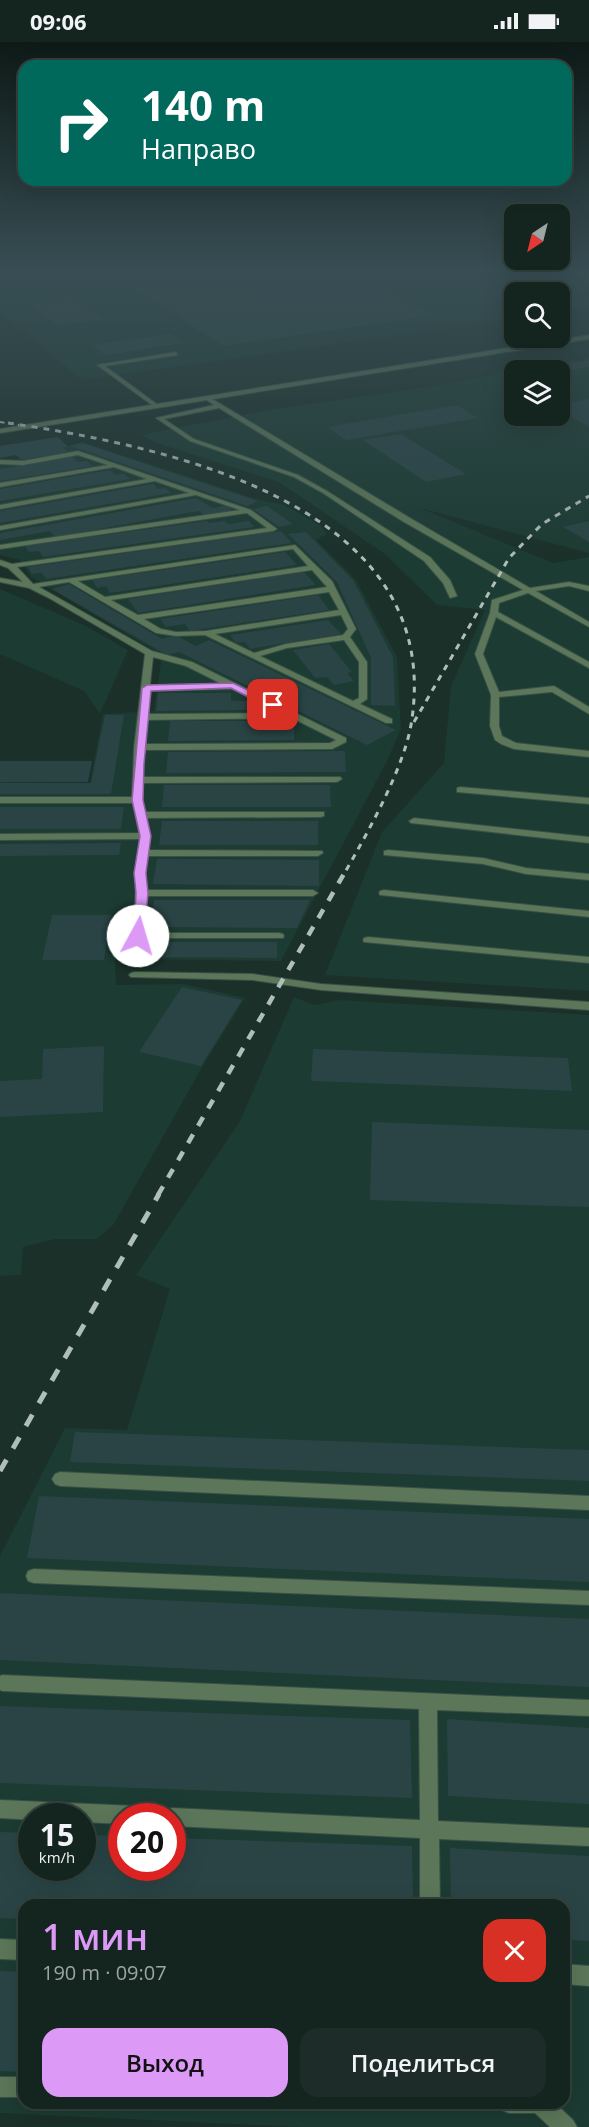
<!DOCTYPE html>
<html lang="ru">
<head>
<meta charset="utf-8">
<style>
	:root { --surface:#14241f; --page:#1d2c28; --text:#f1f3f6; --muted:#9da4a4; --line:#33413d; --accent:#dc99f5 }
	body { margin:0; font-family:"Open Sans",sans-serif; background:var(--page); color:var(--text); height:100vh; display:flex; flex-direction:column; font-size:22px; white-space:nowrap }
	* { box-sizing:border-box; margin:0 }
	p { font-size:20px; color:var(--muted) }
	.icon { flex:none; width:33px; height:33px; fill:none; stroke:currentColor; stroke-width:2; stroke-linecap:round; stroke-linejoin:round }
	.map { position:relative; flex:1; overflow:hidden }
	.sheet { position:absolute; left:18px; top:1857px; width:552px; height:210px; display:flex; flex-direction:column; background:var(--surface); border-radius:18px; box-shadow:0 6px 24px #0002,0 0 0 2px var(--line) }
	.sheet>* { flex:none }
	.guide { position:absolute; left:18px; top:18px; width:554px; height:126px; border-radius:18px; box-shadow:0 6px 24px #0002,0 0 0 2px var(--line); background:#00695c; color:#fff; overflow:hidden }
	.needle { width:39px; rotate:215deg }
	.buttons { position:absolute; left:504px; top:162px; display:grid; gap:12px }
	.buttons a { display:grid; place-items:center; width:66px; height:66px; border-radius:12px; background:var(--surface); box-shadow:0 6px 24px #0002,0 0 0 2px var(--line); font-size:30px }
	.speed { position:absolute; left:18px; top:1761px; display:flex; gap:12px; font-size:30px; font-weight:700; text-align:center }
	.speed>* { display:grid; place-content:center; width:78px; height:78px; border-radius:50%; background:var(--surface); box-shadow:0 6px 24px #0002,0 0 0 2px var(--line); line-height:1 }
	.speed small { font-size:15px; font-weight:400 }
	.speed .limit { border:9px solid #d22; background:#fff; color:#111 }
	.pin { position:absolute; display:grid; place-items:center; width:51px; height:51px; color:#fff; margin:-26px; border-radius:12px; box-shadow:0 3px 9px #0006 }
	.me { position:absolute; width:66px; margin:-33px; rotate:6deg; stroke-linejoin:round; filter:drop-shadow(0 0 4px #0008) }
	.turn { display:flex; align-items:center; gap:21px; height:126px; padding:0 24px; font-size:27px }
	.turn .icon { width:78px; height:78px; stroke-width:2.5 }
	.turn b { display:block; font-size:42px; line-height:51px }
	.round { display:grid; place-items:center; flex:none; width:63px; height:63px; border-radius:18px; background:var(--page) }
	.overview { display:flex; align-items:center; justify-content:space-between; height:102px; padding:0 24px }
	h1 { font-size:36px; font-weight:600; line-height:45px; color:var(--accent) }
	.cta { display:flex; gap:12px; margin-top:auto; padding:12px 24px }
	.cta a { flex:1; height:69px; border-radius:18px; background:var(--accent); color:#111; font-size:24px; font-weight:600; line-height:69px; text-align:center }
	.cta a+a { background:var(--page); color:var(--text) }
	.status { display:flex; justify-content:space-between; align-items:center; height:42px; padding:0 30px; background:var(--surface); direction:ltr }
	.status svg { height:16px; fill:currentColor }
	.map>svg:first-child { display:block }
	.built { fill:#1c3b32; fill-rule:evenodd }
	.building { fill:#2a4445 }
	.lines { fill:none; stroke-linecap:round; stroke-linejoin:round }
	.service-casing { stroke:#394e47; stroke-width:2 }
	.tertiary-casing { stroke:#394e47; stroke-width:2 }
	.service { fill:#5b7658; fill-rule:evenodd }
	.tertiary { fill:#5b7658; fill-rule:evenodd }
	.rail-far3 { stroke:#b0beb9; stroke-width:2; stroke-dasharray:4.5 4.5; stroke-linecap:butt }
	.rail-far2 { stroke:#b0beb9; stroke-width:3; stroke-dasharray:6 6; stroke-linecap:butt }
	.rail-far1 { stroke:#b0beb9; stroke-width:4.5; stroke-dasharray:10 10; stroke-linecap:butt }
	.rail { stroke:#b0beb9; stroke-width:5; stroke-dasharray:13 13; stroke-linecap:butt }
	.route { fill:#dc99f5; stroke:#8f639f; stroke-width:1.5 }
</style>
</head>
<body>
<div class="status"><b>09:06</b><svg viewBox="0 0 49 12"><path d="M0 12V9h3v3zM5 12V6h3v6zM10 12V3h3v9zM15 12V0h3v12zM26 1h20v11H26zM47 4h2v5h-2z"/></svg></div>
<div class="map">
<svg width="589" height="2085" viewBox="0 0 589 2085">
	<rect width="100%" height="100%" fill="#1a3029"/>
	<g class="built">
		<path d="M0,227H519L589,260V266L560,270V250H514V277L82,338L0,270Z"/>
		<path d="M589,316V511L420,466L553,521L589,515V949L325,933L382,790L444,721L451,644L485,568L437,563L385,512L279,440L160,402L141,393L269,368L429,345L514,329V374H560V328H520Z"/>
		<path d="M82,400L259,458L284,463L321,484L327,492L316,498L356,538L397,615L401,687L387,719L281,919L115,917L116,943L184,942L245,956L201,1027L114,1182L97,1197H55L23,1205L21,1233L0,1234V740L90,741L103,672L154,669L162,613L31,535L20,518L0,513V421L67,411L63,405Z"/>
		<path d="M0,547L84,583L128,608L100,672L84,649L0,612Z"/>
		<path d="M294,955L314,963L340,958L589,973V2085H301L0,2071V1514L65,1386L127,1388L170,1247L136,1233L240,1079ZM32,1774H82V1826H32ZM122,1774H172V1826H122ZM24,1863H564V2061H24Z"/>
	</g>
	<g class="building">
		<path d="M224,227H346L434,273L223,304L126,240Z"/>
		<path d="M74,256L104,277L58,283L30,262Z"/>
		<path d="M171,292L184,301L105,313L92,303Z"/>
		<path d="M589,318V325L560,330L532,327Z"/>
		<path d="M589,357V385L560,369V362Z"/>
		<path d="M457,363L478,376L346,398L327,385Z"/>
		<path d="M401,392L466,432L426,440L363,398Z"/>
		<path d="M58,395L68,405H63L68,410L21,418L16,413L0,416V404Z"/>
		<path d="M82,401L258,459L247,464L71,404Z"/>
		<path d="M73,415L78,420L87,419L92,424L0,439V427Z"/>
		<path d="M110,428L115,433L124,432L130,437L0,459V447Z"/>
		<path d="M153,442L158,447L165,446L171,451L0,481V469Z"/>
		<path d="M196,456L213,466L227,463L233,469L205,474L199,469L55,495L50,489L0,498V491Z"/>
		<path d="M267,464L293,482L279,485L253,467Z"/>
		<path d="M207,479L209,481L225,479L228,482L249,479L254,485L43,515L39,509L29,510L25,504Z"/>
		<path d="M589,479V500L563,485Z"/>
		<path d="M281,489L292,501L46,537L42,531L32,532L28,525Z"/>
		<path d="M306,490L353,538L393,615L395,664L371,663V616L337,540L288,492Z"/>
		<path d="M285,510L297,523L110,551L106,544L97,546L92,538Z"/>
		<path d="M304,530L316,543L138,571L128,557Z"/>
		<path d="M69,542L162,597L175,593L196,604L209,598L396,688L367,703L179,610L167,613L52,547Z"/>
		<path d="M318,553L329,568L190,589L185,582L166,585L160,577Z"/>
		<path d="M328,578L341,592L250,607L245,600L236,601L230,593Z"/>
		<path d="M329,602L352,630L347,631L354,639L334,643L327,635L315,636L293,608Z"/>
		<path d="M158,651H231V659H249V668L156,669Z"/>
		<path d="M105,673H124L111,752H0V741H91Z"/>
		<path d="M170,679H294V698L168,699Z"/>
		<path d="M345,709L346,730L166,731L168,710Z"/>
		<path d="M0,719H92L88,740H0Z"/>
		<path d="M164,743H330L331,765H162Z"/>
		<path d="M0,765H124L121,787H0Z"/>
		<path d="M162,779H318V803H159Z"/>
		<path d="M121,801L119,813L0,814V802Z"/>
		<path d="M157,817L319,818V844L153,842Z"/>
		<path d="M154,858H310L297,886L150,885Z"/>
		<path d="M52,873H111L104,918H42Z"/>
		<path d="M126,900H277V916L124,915Z"/>
		<path d="M182,945L242,958L201,1024L139,1010Z"/>
		<path d="M104,1004L103,1070L0,1075V1039L42,1037L43,1007Z"/>
		<path d="M313,1007L568,1016L572,1049L311,1039Z"/>
		<path d="M372,1080L589,1088V1165L370,1158Z"/>
		<path d="M75,1390L589,1408V1439L70,1420Z"/>
		<path d="M39,1454L589,1477V1540L27,1516Z"/>
		<path d="M0,1551L589,1577V1645L0,1618Z"/>
		<path d="M0,1664L410,1678L412,1756L0,1741Z"/>
		<path d="M447,1677L589,1686V1762L448,1754Z"/>
		<path d="M0,1790L32,1791V1826H82V1793L122,1794V1826H172V1796L412,1804L413,1863H24V1877L0,1876Z"/>
		<path d="M450,1806L589,1814V1899L564,1898V1863H451Z"/>
		<path d="M0,1929L24,1930V2030L0,2029Z"/>
	</g>
	<g class="lines">
		<g class="service-casing">
			<g id="service">
				<path d="M176,310L178,313L105,324L158,363L156,366L97,323Z"/>
				<path d="M205,355H209L410,476L530,546L569,540L589,544V549L569,544L536,549L589,580V585L528,551L499,561L498,570L589,620V626L496,575L483,612L499,650L554,644L589,665V672L552,650L499,655V684L502,694L516,701L589,709V715L514,707L501,702L495,698L490,684L491,653L475,612L490,571L492,558L523,548L404,480L219,366L164,377L194,397L298,433L327,449L430,515L450,538L457,554L450,556L443,541L424,519L323,451L294,435L190,399L156,376L214,363L205,357Z"/>
				<path d="M78,409L251,468L277,487L273,489L17,525L33,542L295,503L332,539L356,587L350,595L367,620V657L360,662L392,677V681H386L205,593L176,594L156,591L69,540L39,545L152,609L192,620L346,696V700L332,707L143,708V735H340L342,737L337,740L142,741V758L144,770H324V774L321,775L146,776L150,794L148,808L322,809L323,811L318,814H147L145,831L147,848H313L318,851L313,854H147L144,891H279L283,892L284,894L283,896H134L133,894C136,861 135,829 140,797L0,798V792L139,791L133,761H0V755H132L134,705L145,612L49,556L29,546L0,540V536L23,540L8,526L0,523V518L12,522L267,486L247,471L0,507V503L240,468L196,453L0,488V484L189,451L155,439L0,467V463L147,437L114,425L0,445V441L108,423L78,413L23,423L0,422V418L23,419ZM293,507L308,524L105,555L78,539ZM312,528L327,545L138,573L111,558ZM329,550L339,568L206,589L176,590L161,587L144,577ZM341,573L348,587L343,593L286,602L254,611L215,592ZM344,598L359,620V656L353,659L260,614L287,606ZM153,615L186,624L222,642L150,643ZM232,647L282,671L147,672L149,649ZM292,676L336,698L330,701L144,702L146,678Z"/>
				<path d="M460,745L589,756V762L457,750V746Z"/>
				<path d="M414,776L589,795V801L411,781L409,779Z"/>
				<path d="M388,808L483,816L526,826L589,832V838L526,832L483,822L384,813V809Z"/>
				<path d="M384,848L589,869V875L380,853L379,851L380,849Z"/>
				<path d="M368,895L589,915V921L364,900L363,898L364,896Z"/>
				<path d="M135,930L253,932L321,942L589,960V968L321,948L253,938L131,935L129,933L131,931Z"/>
				<path d="M60,1430L589,1454V1468L60,1444L55,1442L52,1437L55,1432Z"/>
				<path d="M34,1527L589,1549V1563L34,1541L28,1539L26,1534L28,1529Z"/>
				<path d="M2,1633L589,1658V1674L437,1668L438,1779L589,1786V1804L439,1797L440,1863H420V1796L172,1784V1774H122V1782L82,1780V1774H32V1778L0,1776V1758L159,1765L166,1768L172,1766L420,1778L419,1667L2,1649L0,1648V1634Z"/>
				<path d="M0,1897L24,1898V1918L0,1917Z"/>
				<path d="M564,1922L589,1924V1944L564,1942Z"/>
				<rect x="0" y="2035" width="24" height="20"/>
				<path d="M499,2061H555L573,2078L577,2085H550L535,2071H509L502,2068Z"/>
			</g>
		</g>
		<g class="tertiary-casing">
			<path id="tertiary" d="M589,293V297L0,391V387Z"/>
		</g>
		<use href="#service" class="service"/>
		<use href="#tertiary" class="tertiary"/>
		<path class="rail-far3" d="M0,380L19,383"/>
		<g class="rail-far2">
			<path d="M8,381C170,405 448,463 411,683C403,728 367,792 344,832"/>
			<path d="M414,680L509,516L542,482L589,454"/>
		</g>
		<path class="rail-far1" d="M158,1153L345,830"/>
		<path class="rail" d="M0,1429L159,1152"/>
	</g>
	<linearGradient id="sky" x2="0" y2="1"><stop stop-color="#0e1a17"/><stop offset="0.44" stop-color="#384e54"/><stop offset="1" stop-color="#384e54" stop-opacity="0"/></linearGradient>
	<rect width="589" height="519" fill="url(#sky)"/>
	<path class="route" d="M233,641L278,663L270,666L231,646L151,649L144,722L143,758L151,794L146,831L148,851L144,894L134,896L136,851L134,831L140,794L132,758L142,646L147,643Z"/>
</svg>
<div class="buttons">
<a><svg class="needle" viewBox="-14 -14 28 28"><path d="M0-13l5 13h-10z" fill="#e53935"/><path d="M0 13l5-13h-10z" fill="#9da4a4"/></svg></a>
<a><svg class="icon" aria-label="search" viewBox="0 0 24 24"><circle cx="10" cy="10" r="6"/><path d="M15 15l6 6"/></svg></a>
<a><svg class="icon" aria-label="layers" viewBox="0 0 24 24"><path d="M12 4l9 5-9 5-9-5zM3 14l9 5 9-5"/></svg></a>
</div>
<div class="speed"><div>15<small>km/h</small></div><div class="limit">20</div></div>
<div class="pin" style="left:273px;top:663px;background:#d93025"><svg class="icon" aria-label="arrive" viewBox="0 0 24 24"><path d="M6 21V4h12l-3 4 3 4H6"/></svg></div>
<svg class="me" style="left:138px;top:894px" viewBox="-20 -20 40 40"><circle r="19" fill="#fff"/><path d="M0-13L10 11 0 6-10 11z" fill="#dc99f5"/></svg>
<div class="guide">
<div class="turn"><svg class="icon" aria-label="right" viewBox="0 0 24 24"><path d="M7 20v-9h11M14 6l5 5-5 5"/></svg><div><b>140 m</b>Направо</div></div>
</div>
<section class="sheet">
<div class="overview"><div><h1>1 мин</h1><p>190 m · 09:07</p></div><a class="round" style="background:#d93025;color:#fff"><svg class="icon" aria-label="close" viewBox="0 0 24 24"><path d="M6 6l12 12M18 6L6 18"/></svg></a></div>
<div class="cta"><a>Выход</a><a>Поделиться</a></div>
</section>
</div>
</body>
</html>
